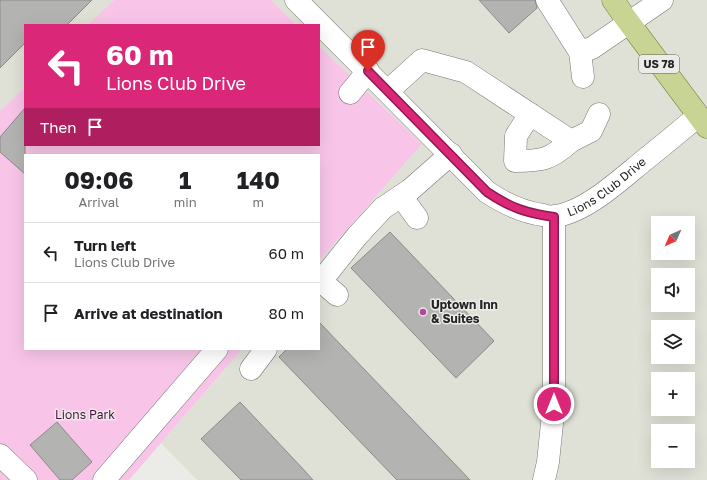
<!DOCTYPE html>
<html lang="en">
<head>
<meta charset="utf-8">
<style>
	:root { --surface:#fff; --page:#f2f2f2; --text:#202124; --muted:#757577; --line:#e0e0e0 }
	body { margin:0; font-family:"Golos Text",sans-serif; background:var(--page); color:var(--text); height:100vh; display:flex; flex-direction:column; font-size:15px; white-space:nowrap }
	* { box-sizing:border-box; margin:0 }
	p { font-size:13px; color:var(--muted) }
	.icon { flex:none; width:22px; height:22px; fill:none; stroke:currentColor; stroke-width:2; stroke-linecap:round; stroke-linejoin:round }
	.map { position:relative; flex:1; overflow:hidden }
	.drawer { position:absolute; left:24px; top:154px; width:296px; height:196px; display:flex; flex-direction:column; background:var(--surface); border-radius:0px; box-shadow:0 4px 16px #0002 }
	.drawer>* { flex:none }
	.hud { position:absolute; left:24px; top:24px; width:296px; height:122px; border-radius:0px; box-shadow:0 4px 16px #0002; background:#db2777; color:#fff; overflow:hidden }
	.needle { width:26px; rotate:225deg }
	.controls { position:absolute; left:651px; top:216px; display:grid; gap:8px }
	.controls a { display:grid; place-items:center; width:44px; height:44px; border-radius:0px; background:var(--surface); box-shadow:0 4px 16px #0002; font-size:20px }
	.pin { position:absolute; display:grid; place-items:center; width:34px; height:34px; color:#fff; margin:-41px -17px; border-radius:50% 50% 50% 0; rotate:-45deg; box-shadow:0 0 4px #0007 }
	.pin .icon { rotate:45deg }
	.me { position:absolute; width:44px; margin:-22px; rotate:0deg; stroke-linejoin:round; filter:drop-shadow(0 0 3px #0008) }
	.turn { display:flex; align-items:center; gap:14px; height:84px; padding:0 16px; font-size:18px }
	.turn .icon { width:52px; height:52px; stroke-width:2.5 }
	.turn b { display:block; font-size:28px; line-height:34px }
	.then { display:flex; align-items:center; height:38px; padding:0 16px; background:#0003; gap:8px; font-size:15px }
	.eta { display:flex; justify-content:space-evenly; align-items:center; height:68px; text-align:center }
	.eta b { font-size:24px; font-weight:700; line-height:28px }
	ul { padding:0; list-style:none }
	li { display:flex; align-items:center; gap:12px; height:60px; padding:0 16px; border-top:1px solid var(--line) }
	li div { flex:1 }
	li b { display:block; font-size:15px }
	li em { font-style:normal }
	.map>svg:first-child { display:block }
	.built { fill:#dfe1d7; fill-rule:evenodd }
	.green { fill:#f8c5e8 }
	.building { fill:#b3b4b1; stroke:#8a8a87 }
	.lines { fill:none; stroke-linecap:round; stroke-linejoin:round }
	.minor-casing { stroke:#757573; stroke-width:23 }
	.major-casing { stroke:#77843e; stroke-width:23 }
	.minor { stroke:#fff; stroke-width:22 }
	.major { stroke:#c8d494; stroke-width:22 }
	.route-casing { stroke:#8e194d; stroke-width:10 }
	.route { stroke:#db2777; stroke-width:7 }
	.poi-dot { fill:#b9459f; stroke:#ebebe8; stroke-width:1.5 }
	.labels { text-anchor:middle; stroke-width:3; stroke-linejoin:round; paint-order:stroke }
	.shield { fill:#ebebe8; stroke:#60605e; stroke-width:1 }
	.shield-label { font-size:11px; font-weight:bold; fill:#242423 }
	.street-label { font-size:12px; fill:#242423; stroke:#ebebe8 }
	.poi-label { font-size:12px; font-weight:bold; fill:#242423; stroke:#ebebe8; text-anchor:start }
	.park-label { font-size:12px; fill:#511044; stroke:#ebebe8 }
</style>
</head>
<body>
<div class="map">
<svg width="707" height="480" viewBox="0 0 707 480">
	<rect width="100%" height="100%" fill="#ebebe8"/>
	<g class="built">
		<path d="M0,0H114L88,25H25V87L0,111Z"/>
		<path d="M271,0H707V480H197L161,443L242,349H319V261L422,144L319,46V25H296ZM658,223H688V253H658ZM658,275H688V305H658ZM658,327H688V357H658ZM658,379H688V409H658ZM658,431H688V461H658Z"/>
	</g>
	<g class="green">
		<path d="M114,0H271L296,25H88Z"/>
		<path d="M319,46L422,144L319,261V155H25V349H242L129,480H0V111L25,87V145H319Z"/>
	</g>
	<g class="building">
		<path d="M0,0H92L67,25H25V43L0,68Z"/>
		<path d="M479,0H535L537,8L509,33Z"/>
		<path d="M25,108V174L0,152V137Z"/>
		<path d="M390,232L494,341L456,378L351,268Z"/>
		<path d="M319,322L451,460L470,480H397L371,453L279,357L287,349H319Z"/>
		<path d="M240,402L304,470L313,480H241L201,439Z"/>
		<path d="M57,422L92,462L72,480H60L30,445Z"/>
	</g>
	<g class="lines">
		<g class="minor-casing">
			<g id="minor">
				<path id="s1" d="M296,0L487,192C505,204 522,212 543,215C546,216 551,217 555,216C584,213 619,181 642,162C661,147 679,132 698,116"/>
				<path d="M547,0L580,52L583,77"/>
				<path d="M580,52L592,48L662,0"/>
				<path d="M388,91L422,60L466,72L571,141L591,131L599,114"/>
				<path d="M350,93L368,71"/>
				<path d="M530,114L516,136L515,161C542,161 550,160 571,141"/>
				<path d="M401,196L417,218"/>
				<path d="M321,281L357,236L383,208L410,190L451,154"/>
				<path d="M319,283L321,281L337,295"/>
				<path d="M251,369L266,349"/>
				<path d="M0,455L26,480"/>
				<path d="M104,480L217,349"/>
				<path d="M544,480L548,462L554,404V217"/>
			</g>
		</g>
		<g class="major-casing">
			<path id="major" d="M613,0L624,16L707,127"/>
		</g>
		<use href="#minor" class="minor"/>
		<use href="#major" class="major"/>
	</g>
	<g class="lines">
		<g class="route-casing">
			<path id="route" d="M368,71L487,192C511,208 526,213 554,217V404"/>
		</g>
		<use href="#route" class="route"/>
	</g>
	<circle class="poi-dot" cx="423" cy="312" r="4"/>
	<g class="labels">
		<rect class="shield" x="639" y="55" width="40" height="18" rx="3"/>
		<g class="shield-label">
			<text x="659" y="68">US 78</text>
		</g>
		<g class="street-label">
			<text dy="4" stroke="none"><textPath href="#s1" startOffset="404">Lions Club Drive</textPath></text>
		</g>
		<g class="poi-label">
			<text x="431" y="309">Uptown Inn<tspan x="431" dy="14">&amp; Suites</tspan></text>
		</g>
		<g class="park-label">
			<text x="85" y="419">Lions Park</text>
		</g>
	</g>
</svg>
<div class="controls">
<a><svg class="needle" viewBox="-14 -14 28 28"><path d="M0-13l5 13h-10z" fill="#e53935"/><path d="M0 13l5-13h-10z" fill="#757577"/></svg></a>
<a><svg class="icon" aria-label="sound" viewBox="0 0 24 24"><path d="M4 9h4l5-4v14l-5-4H4zM17 9q2 3 0 6"/></svg></a>
<a><svg class="icon" aria-label="layers" viewBox="0 0 24 24"><path d="M12 4l9 5-9 5-9-5zM3 14l9 5 9-5"/></svg></a>
<a>+</a>
<a>−</a>
</div>
<div class="pin" style="left:368px;top:71px;background:#d93025"><svg class="icon" aria-label="arrive" viewBox="0 0 24 24"><path d="M6 21V4h12l-3 4 3 4H6"/></svg></div>
<svg class="me" style="left:554px;top:404px" viewBox="-20 -20 40 40"><circle r="17" fill="#db2777" stroke="#fff" stroke-width="3"/><path d="M0-11L8 9 0 5-8 9z" fill="#fff"/></svg>
<div class="hud">
<div class="turn"><svg class="icon" aria-label="left" viewBox="0 0 24 24"><path d="M17 20v-9H6M10 6l-5 5 5 5"/></svg><div><b>60 m</b>Lions Club Drive</div></div>
<div class="then">Then<svg class="icon" aria-label="arrive" viewBox="0 0 24 24"><path d="M6 21V4h12l-3 4 3 4H6"/></svg></div>
</div>
<section class="drawer">
<div class="eta">
<div><b>09:06</b><p>Arrival</p></div>
<div><b>1</b><p>min</p></div>
<div><b>140</b><p>m</p></div>
</div>
<ul>
<li><svg class="icon" aria-label="left" viewBox="0 0 24 24"><path d="M17 20v-9H6M10 6l-5 5 5 5"/></svg><div><b>Turn left</b><p>Lions Club Drive</p></div><em>60 m</em></li>
<li><svg class="icon" aria-label="arrive" viewBox="0 0 24 24"><path d="M6 21V4h12l-3 4 3 4H6"/></svg><div><b>Arrive at destination</b></div><em>80 m</em></li>
</ul>
</section>
</div>
</body>
</html>
